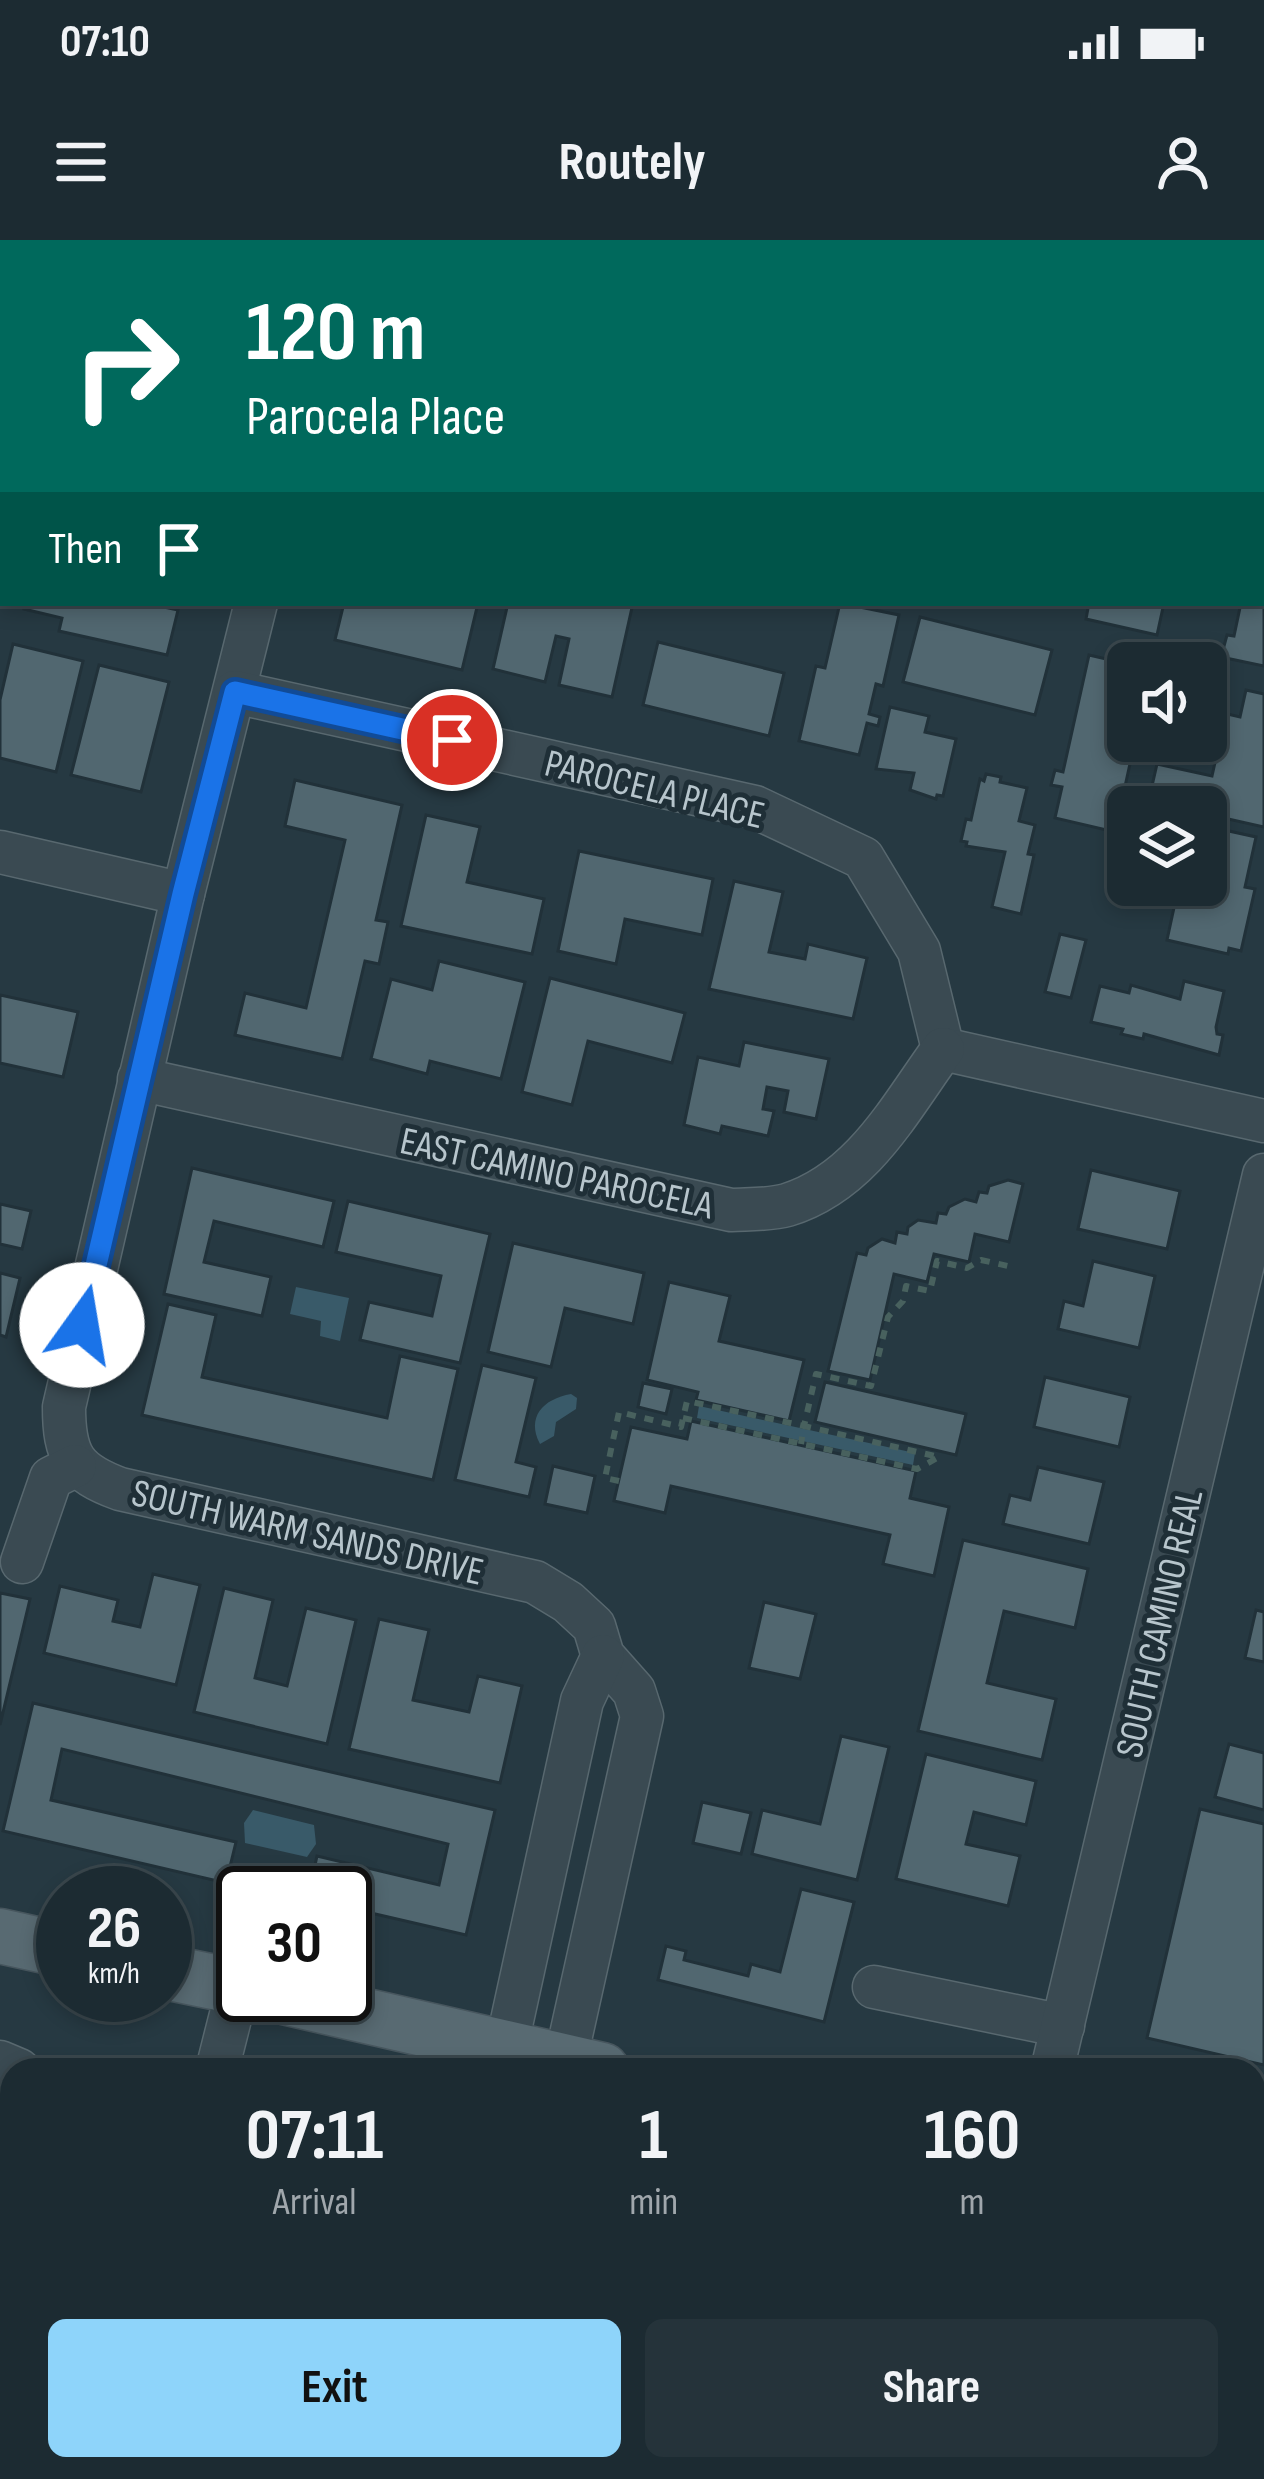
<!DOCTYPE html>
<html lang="en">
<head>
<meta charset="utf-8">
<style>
	:root { --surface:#1c2b32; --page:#25333a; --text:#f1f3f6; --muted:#a0a7ac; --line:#3a474d; --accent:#8ed4fa }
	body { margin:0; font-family:"Sofia Sans Condensed",sans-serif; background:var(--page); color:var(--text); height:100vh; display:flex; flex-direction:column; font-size:45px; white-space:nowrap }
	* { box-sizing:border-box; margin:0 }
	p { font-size:39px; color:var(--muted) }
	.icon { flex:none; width:66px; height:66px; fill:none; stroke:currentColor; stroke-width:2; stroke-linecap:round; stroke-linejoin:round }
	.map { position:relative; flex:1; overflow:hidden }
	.details { position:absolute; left:0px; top:1818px; width:1266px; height:423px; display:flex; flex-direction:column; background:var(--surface); border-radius:36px 36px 0 0; box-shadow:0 6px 18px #0003,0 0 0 3px var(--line) }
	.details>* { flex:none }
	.top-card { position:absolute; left:0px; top:0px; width:1266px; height:366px; box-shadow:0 6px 18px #0003,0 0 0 3px var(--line); background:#00695c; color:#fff; overflow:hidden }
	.buttons { position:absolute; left:1107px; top:402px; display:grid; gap:24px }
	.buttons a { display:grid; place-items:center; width:120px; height:120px; border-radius:18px; background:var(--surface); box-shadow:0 6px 18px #0003,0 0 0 3px var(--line); font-size:60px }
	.speed { position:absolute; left:36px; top:1626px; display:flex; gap:24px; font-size:60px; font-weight:700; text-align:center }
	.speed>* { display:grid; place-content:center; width:156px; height:156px; border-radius:50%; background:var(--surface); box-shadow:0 6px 18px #0003,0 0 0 3px var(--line); line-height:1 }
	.speed small { font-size:30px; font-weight:400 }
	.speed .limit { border:6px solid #111; border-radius:18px; background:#fff; color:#111 }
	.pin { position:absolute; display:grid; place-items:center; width:102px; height:102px; color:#fff; margin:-51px; border:6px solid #fff; border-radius:50%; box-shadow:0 3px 12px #0007 }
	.me { position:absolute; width:132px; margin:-66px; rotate:13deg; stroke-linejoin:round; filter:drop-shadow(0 0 9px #0008) }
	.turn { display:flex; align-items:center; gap:42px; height:252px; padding:0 48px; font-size:54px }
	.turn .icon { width:156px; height:156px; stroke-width:2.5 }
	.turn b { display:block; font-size:84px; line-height:102px }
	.then { display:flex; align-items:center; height:114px; padding:0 48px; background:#0003; gap:24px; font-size:45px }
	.eta { display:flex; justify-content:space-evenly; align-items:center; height:204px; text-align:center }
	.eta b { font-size:72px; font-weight:700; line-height:84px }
	.primary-button { display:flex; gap:24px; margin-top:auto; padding:24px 48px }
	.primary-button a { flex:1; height:138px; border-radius:18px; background:var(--accent); color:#111; font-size:48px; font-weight:700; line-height:138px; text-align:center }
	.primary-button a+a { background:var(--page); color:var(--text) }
	.status { display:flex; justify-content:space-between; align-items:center; height:84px; padding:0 60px; background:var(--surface); direction:ltr }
	.status svg { height:33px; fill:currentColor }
	header { display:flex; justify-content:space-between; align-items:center; height:156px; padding:0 48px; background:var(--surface); font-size:54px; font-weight:700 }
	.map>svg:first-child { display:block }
	.water { fill:#395a69 }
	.building { fill:#516770; stroke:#213139; stroke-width:3 }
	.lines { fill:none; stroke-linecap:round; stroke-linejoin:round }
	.minor-casing { stroke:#58686f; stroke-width:45 }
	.major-casing { stroke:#47565e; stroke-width:57 }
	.path { stroke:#48615e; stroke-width:6; stroke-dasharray:9 9; stroke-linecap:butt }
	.minor { stroke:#3a4a52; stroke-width:42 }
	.major { stroke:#586a72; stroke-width:54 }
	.route-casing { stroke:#114b97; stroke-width:30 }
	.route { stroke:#1a73e8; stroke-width:21 }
	.labels { text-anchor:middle; stroke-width:10; stroke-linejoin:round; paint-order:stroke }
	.street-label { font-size:39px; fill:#b7c5cc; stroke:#1f2f37 }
</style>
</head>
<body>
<div class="status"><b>07:10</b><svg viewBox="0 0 49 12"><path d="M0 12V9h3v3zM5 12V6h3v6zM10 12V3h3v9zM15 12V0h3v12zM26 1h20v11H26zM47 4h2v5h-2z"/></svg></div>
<header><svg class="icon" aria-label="menu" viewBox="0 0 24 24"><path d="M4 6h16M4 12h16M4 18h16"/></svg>Routely<svg class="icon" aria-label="person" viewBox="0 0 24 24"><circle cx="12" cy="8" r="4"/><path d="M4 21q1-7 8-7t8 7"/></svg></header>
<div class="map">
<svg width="1264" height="2239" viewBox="0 0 1264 2239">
	<rect width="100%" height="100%" fill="#263942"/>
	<g class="water">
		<path d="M296,1047L349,1058L340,1101L320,1096L321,1081L290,1074Z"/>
		<path d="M571,1154L577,1158L576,1169L556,1182L554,1196L540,1204C526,1177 543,1159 571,1154Z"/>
		<path d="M699,1166L915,1213L913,1225L697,1178Z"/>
		<path d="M253,1570L314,1585L316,1604L307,1617L245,1603L244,1583Z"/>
	</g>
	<g class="building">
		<path d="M419,0H525L418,3Z"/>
		<path d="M562,0H702L561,3Z"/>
		<path d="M727,0H799L811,3H726Z"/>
		<path d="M1104,0H1185L1201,3H1103Z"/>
		<path d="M1264,362V426L1221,417L1227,395L1234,396L1241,363Z"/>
		<path d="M25,363H145L178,370L167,415L59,391L62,378L24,369Z"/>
		<path d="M344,363H478L462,430L335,400Z"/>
		<path d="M508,363H633L612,457L559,445L569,399L556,396L545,442L493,429Z"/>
		<path d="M840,363L899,375L883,446L876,444L869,474L880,477L878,486L867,483L859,515L799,501L816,426L825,428Z"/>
		<path d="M1089,363H1164L1157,395L1086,379Z"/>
		<path d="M920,377L1052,410L1035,475L903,442Z"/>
		<path d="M658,402L784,433L769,496L643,465Z"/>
		<path d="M13,404L83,421L56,532L0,518V460Z"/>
		<path d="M1089,415L1128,424V501H1135L1115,592L1055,578L1062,547L1051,545L1055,530L1063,532Z"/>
		<path d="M99,425L169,442L141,552L71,535Z"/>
		<path d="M1246,450L1264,454V587L1206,574V567L1159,563L1162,549L1152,546L1157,524L1212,536L1216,518L1166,507L1168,501H1206V484L1215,486L1219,472L1240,477Z"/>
		<path d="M890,467L929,476L925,492L956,499L943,556L937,555L936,559L910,550L914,533L876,529Z"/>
		<path d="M986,534L1001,537L1000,542L1027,548L1019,581L1035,585L1028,614L1034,615L1021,674L992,667L1005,612L966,606L967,602L961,601L966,579L971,580L980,539L984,541Z"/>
		<path d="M295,540L402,565L376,680L388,682L379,724L365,721L342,819L235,795L245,753L306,768L345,600L285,586Z"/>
		<path d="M426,575L480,587L467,642L544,659L532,714L401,686Z"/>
		<path d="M1206,586L1256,597L1245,647L1255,649L1241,711L1229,708L1228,714L1167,700L1175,663L1187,666L1192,645H1206Z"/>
		<path d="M579,611L713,639L702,695L625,679L616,724L558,711Z"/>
		<path d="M734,641L783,652L769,712L805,719L808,704L867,718L853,779L709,749Z"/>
		<path d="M1060,694L1086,700L1071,758L1045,752Z"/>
		<path d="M439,721L525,742L501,839L430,821L427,834L371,819L391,739L432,750Z"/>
		<path d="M550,738L685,773L672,823L588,801L572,865L522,852Z"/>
		<path d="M1184,741L1224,751L1216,787L1217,794L1223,795L1219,815L1144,794L1143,799L1121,794L1123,789L1091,782L1100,746L1129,753L1131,745L1180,759Z"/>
		<path d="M0,755L78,772L63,837L0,823Z"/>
		<path d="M744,802L829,819L816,879L784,872L788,851L767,847L763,869L774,871L768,896L722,886L720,894L684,885L698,817L739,826Z"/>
		<path d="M192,928L334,961L323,1007L214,981L204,1022L271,1037L262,1076L164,1054Z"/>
		<path d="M1091,930L1180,951L1167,1009L1078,989Z"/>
		<path d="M1008,940L1023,944L1009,1002L975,994L969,1022L934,1014L927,1042L894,1034L870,1140L828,1131L857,1013L866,1015L868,1008L882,999L895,1003L897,992L907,994L908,987L918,980L936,983L938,973L946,974L949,967L965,959L976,962L979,952L987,953L989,946Z"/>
		<path d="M348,961L490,994L460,1123L360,1100L369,1062L432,1076L441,1036L336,1012Z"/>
		<path d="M0,964L31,971L22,1009L0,1004Z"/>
		<path d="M513,1003L644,1033L633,1084L565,1068L551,1127L488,1112Z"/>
		<path d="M1093,1021L1155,1036L1139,1108L1058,1089L1064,1061L1083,1066Z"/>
		<path d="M0,1033L20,1038L6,1097L0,1095Z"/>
		<path d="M669,1042L730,1056L719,1101L804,1120L789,1181L696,1160L698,1152L647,1140Z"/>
		<path d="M168,1064L216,1075L202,1137L387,1178L400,1116L458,1129L433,1240L142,1175Z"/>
		<path d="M482,1125L536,1138L516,1222L536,1227L529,1257L455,1240Z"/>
		<path d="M1045,1137L1130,1157L1119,1207L1034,1187Z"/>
		<path d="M825,1142L966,1174L956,1215L815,1182Z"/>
		<path d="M643,1143L672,1149L666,1174L638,1167Z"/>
		<path d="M691,1181L916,1231L910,1258L949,1267L934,1336L883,1324L890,1295L671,1246L665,1273L614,1261L631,1187L687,1199Z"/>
		<path d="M553,1226L595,1236L587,1273L545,1264Z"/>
		<path d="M1038,1227L1104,1242L1089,1304L1003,1284L1010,1255L1030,1260Z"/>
		<path d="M963,1300L1088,1329L1075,1388L1004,1371L987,1443L1056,1459L1042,1520L918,1491Z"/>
		<path d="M153,1334L200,1345L176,1445L44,1413L60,1346L118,1360L113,1381L140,1387Z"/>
		<path d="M224,1348L273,1360L255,1438L287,1446L306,1368L356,1380L327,1504L194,1472Z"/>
		<path d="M0,1353L30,1359L0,1485Z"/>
		<path d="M764,1362L816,1374L800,1439L749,1428Z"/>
		<path d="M1256,1370L1264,1372V1422L1245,1418Z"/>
		<path d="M379,1379L429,1390L413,1460L469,1472L478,1436L522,1446L500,1543L349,1509Z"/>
		<path d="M33,1463L495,1570L466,1695L345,1667V1653H309L317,1616L439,1645L448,1604L62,1509L51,1560L236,1602L226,1643L3,1591Z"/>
		<path d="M841,1496L889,1507L857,1640L752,1614L762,1570L820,1584Z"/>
		<path d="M1229,1504L1264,1513V1570L1215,1557Z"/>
		<path d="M926,1514L1036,1541L1026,1585L974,1572L966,1604L1020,1616L1008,1666L896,1639Z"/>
		<path d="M702,1562L751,1573L741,1614L693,1603Z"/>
		<path d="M1200,1569L1264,1584V1825L1147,1798Z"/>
		<path d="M801,1649L854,1662L824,1782L658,1740L666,1706L686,1711L684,1720L748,1736L751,1724L780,1732Z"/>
		<path d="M1254,2108L1264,2110V2158L1254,2156Z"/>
		<path d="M0,2120L12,2123L8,2211L0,2209Z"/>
		<path d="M244,2229H345L342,2239H242Z"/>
		<path d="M443,2229H499L497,2239H441Z"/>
		<path d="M721,2229L759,2236L761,2229H799L797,2239H719Z"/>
	</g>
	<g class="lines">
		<g class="minor-casing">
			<g id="minor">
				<path d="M340,3V0"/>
				<path d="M967,3V0"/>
				<path d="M256,363L183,654L64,1167C64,1216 74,1232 120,1249L535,1342L568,1362L594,1386L603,1416L634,1451L642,1476L565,1822"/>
				<path d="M235,452L755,567L863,618L919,711L943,809"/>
				<path d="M0,612L183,654"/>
				<path d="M943,809L1264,881"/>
				<path d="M139,839L731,970C748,969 770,970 787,965C862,942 900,868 943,809"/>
				<path d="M22,1322L51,1238L75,1226"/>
				<path d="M874,1747L1063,1786"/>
				<path d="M506,1808L582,1461L603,1416"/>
				<path d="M0,1822L19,1830"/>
				<path d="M217,1830L238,1747"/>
				<path d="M1052,1830L1264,935"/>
				<path d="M0,1965L12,1910"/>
				<path d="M0,2081L12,2086"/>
				<path d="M1242,2229L1264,2234"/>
				<path d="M43,2239L45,2229"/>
				<path d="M124,2239L126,2229"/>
				<path d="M377,2239L379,2229"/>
				<path d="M824,2239L826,2229"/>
				<path d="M1086,2239L1088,2229"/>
			</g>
		</g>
		<g class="major-casing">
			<g id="major">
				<path d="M0,1696L63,1710"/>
				<path d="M165,1732L243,1748"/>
				<path d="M275,1755L602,1830"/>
				<path d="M1254,1977L1264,1979"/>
			</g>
		</g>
		<g class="path">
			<path d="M683,1178L917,1229L939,1217L804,1186L801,1204"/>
			<path d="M619,1241L605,1238L619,1172L681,1187L687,1161L804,1186L816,1134L871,1146L888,1077L903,1061L906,1046L930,1051L937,1021L967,1028L981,1020L1008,1026"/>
		</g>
		<use href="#minor" class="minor"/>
		<use href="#major" class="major"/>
	</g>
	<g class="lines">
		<g class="route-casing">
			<path id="route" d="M82,1085L183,654L235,452L452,500"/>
		</g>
		<use href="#route" class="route"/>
	</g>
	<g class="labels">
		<g class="street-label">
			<text transform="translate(655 548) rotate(14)" y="14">PAROCELA PLACE</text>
			<text transform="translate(557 932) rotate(12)" y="14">EAST CAMINO PAROCELA</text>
			<text transform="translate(308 1291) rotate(13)" y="14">SOUTH WARM SANDS DRIVE</text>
			<text transform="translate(1158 1383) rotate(-77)" y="14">SOUTH CAMINO REAL</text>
		</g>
	</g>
</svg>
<div class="buttons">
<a><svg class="icon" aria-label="sound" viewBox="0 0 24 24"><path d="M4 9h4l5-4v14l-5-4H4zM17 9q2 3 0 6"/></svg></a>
<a><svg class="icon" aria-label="layers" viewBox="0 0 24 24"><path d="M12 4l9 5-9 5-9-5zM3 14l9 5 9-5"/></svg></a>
</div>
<div class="speed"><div>26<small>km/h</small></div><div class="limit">30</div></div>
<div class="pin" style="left:452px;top:500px;background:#d93025"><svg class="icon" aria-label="arrive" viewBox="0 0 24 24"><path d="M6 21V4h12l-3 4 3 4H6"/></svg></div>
<svg class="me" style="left:82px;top:1085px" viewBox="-20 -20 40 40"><circle r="19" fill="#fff"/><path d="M0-13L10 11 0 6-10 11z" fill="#1a73e8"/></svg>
<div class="top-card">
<div class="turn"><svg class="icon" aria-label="right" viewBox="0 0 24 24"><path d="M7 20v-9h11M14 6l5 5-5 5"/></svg><div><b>120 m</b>Parocela Place</div></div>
<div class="then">Then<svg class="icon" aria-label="arrive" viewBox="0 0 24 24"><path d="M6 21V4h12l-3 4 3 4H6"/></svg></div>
</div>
<section class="details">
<div class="eta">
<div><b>07:11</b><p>Arrival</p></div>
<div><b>1</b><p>min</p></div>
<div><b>160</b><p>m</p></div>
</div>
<div class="primary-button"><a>Exit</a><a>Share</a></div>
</section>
</div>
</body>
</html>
